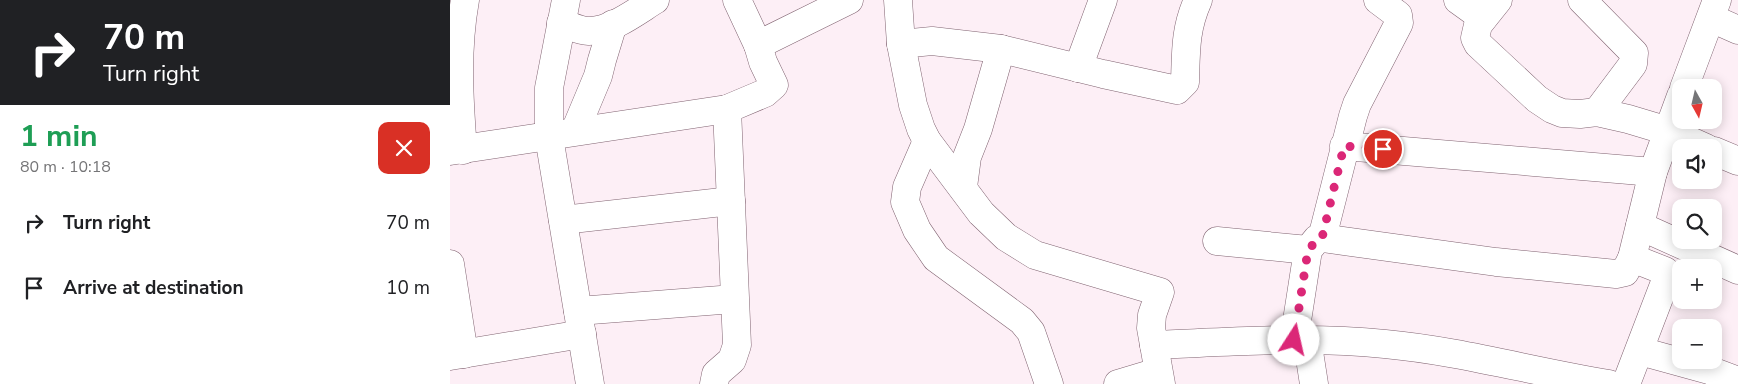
<!DOCTYPE html>
<html lang="en">
<head>
<meta charset="utf-8">
<style>
	:root { --surface:#fff; --page:#f6f6f6; --text:#202124; --muted:#757577 }
	body { margin:0; font-family:"Nunito Sans",sans-serif; background:var(--page); color:var(--text); height:100vh; display:flex; flex-direction:column; font-size:19px; white-space:nowrap }
	* { box-sizing:border-box; margin:0 }
	p { font-size:16px; color:var(--muted) }
	.icon { flex:none; width:28px; height:28px; fill:none; stroke:currentColor; stroke-width:2; stroke-linecap:round; stroke-linejoin:round }
	.map { position:relative; flex:1; overflow:hidden }
	.panel { display:flex; flex-direction:column; background:var(--surface); width:450px }
	.panel>* { flex:none }
	.top-card { background:#202124; color:#fff; overflow:hidden }
	.needle { width:32px; rotate:172deg }
	.fabs { position:absolute; left:1222px; top:79px; display:grid; gap:10px }
	.fabs a { display:grid; place-items:center; width:50px; height:50px; border-radius:10px; background:var(--surface); box-shadow:0 2px 12px #0003; font-size:25px }
	.pin { position:absolute; display:grid; place-items:center; width:42px; height:42px; color:#fff; margin:-21px; border:2px solid #fff; border-radius:50%; box-shadow:0 1px 5px #0007 }
	.me { position:absolute; width:55px; margin:-28px; rotate:10deg; stroke-linejoin:round; filter:drop-shadow(0 0 4px #0008) }
	.turn { display:flex; align-items:center; gap:18px; height:105px; padding:0 20px; font-size:22px }
	.turn .icon { width:65px; height:65px; stroke-width:2.5 }
	.turn b { display:block; font-size:35px; line-height:42px }
	.round { display:grid; place-items:center; flex:none; width:52px; height:52px; border-radius:10px; background:var(--page) }
	.head { display:flex; align-items:center; justify-content:space-between; height:85px; padding:0 20px }
	h1 { font-size:30px; font-weight:700; line-height:38px; color:#1e9e55 }
	ul { padding:0; list-style:none }
	li { display:flex; align-items:center; gap:15px; height:65px; padding:0 20px }
	li div { flex:1 }
	li b { display:block; font-size:19px }
	li em { font-style:normal }
	main { display:flex; flex:1; min-height:0 }
	.map>svg:first-child { display:block }
	.lines { fill:none; stroke-linecap:round; stroke-linejoin:round }
	.minor-casing { stroke:#806371; stroke-width:29 }
	.minor { stroke:#fff; stroke-width:28 }
	.route { stroke:#db2777; stroke-width:9; stroke-dasharray:0 16.2 }
</style>
</head>
<body>
<main>
<section class="panel">
<div class="top-card">
<div class="turn"><svg class="icon" aria-label="right" viewBox="0 0 24 24"><path d="M7 20v-9h11M14 6l5 5-5 5"/></svg><div><b>70 m</b>Turn right</div></div>
</div>
<div class="head"><div><h1>1 min</h1><p>80 m · 10:18</p></div><a class="round" style="background:#d93025;color:#fff"><svg class="icon" aria-label="close" viewBox="0 0 24 24"><path d="M6 6l12 12M18 6L6 18"/></svg></a></div>
<ul>
<li><svg class="icon" aria-label="right" viewBox="0 0 24 24"><path d="M7 20v-9h11M14 6l5 5-5 5"/></svg><div><b>Turn right</b></div><em>70 m</em></li>
<li><svg class="icon" aria-label="arrive" viewBox="0 0 24 24"><path d="M6 21V4h12l-3 4 3 4H6"/></svg><div><b>Arrive at destination</b></div><em>10 m</em></li>
</ul>
</section>
<div class="map">
<svg width="1288" height="384" viewBox="0 0 1288 384">
	<rect width="100%" height="100%" fill="#fdeff6"/>
	<g class="lines">
		<g class="minor-casing">
			<g id="minor">
				<path d="M116,0L99,88V137L140,384"/>
				<path d="M287,0L308,45L399,0"/>
				<path d="M448,0L451,44L463,105L471,129L477,141L531,213L556,237L585,255L710,292L702,315L701,328L711,384"/>
				<path d="M1008,0L1033,18"/>
				<path d="M1048,0L1028,25L1025,38L1028,44L1087,99L1102,109L1112,113L1130,114L1147,112L1178,119L1218,131L1256,148"/>
				<path d="M1132,0L1184,53L1183,64L1147,112"/>
				<path d="M1261,18L1288,30"/>
				<path d="M111,23C119,25 129,31 138,31C160,32 187,11 205,0"/>
				<path d="M451,44L482,41L551,49L653,74L727,90L735,82C736,51 735,29 748,0"/>
				<path d="M628,68L653,0"/>
				<path d="M1234,88L1267,0"/>
				<path d="M125,131L148,76L152,60L163,24"/>
				<path d="M477,141L457,187L455,202L467,230L486,258L572,321L581,332L599,384"/>
				<path d="M894,146L1203,172"/>
				<path d="M13,150C9,99 6,50 15,0"/>
				<path d="M0,151L277,109L315,93L324,85L313,62L308,45"/>
				<path d="M1264,151L1288,161"/>
				<path d="M513,187L517,157L528,129L551,49"/>
				<path d="M113,220L281,201"/>
				<path d="M1190,226L1288,270"/>
				<path d="M872,238L903,116L907,104L949,23L948,15L928,0"/>
				<path d="M767,241L858,250"/>
				<path d="M0,264L14,354"/>
				<path d="M128,311L284,299"/>
				<path d="M857,339L864,384"/>
				<path d="M844,340L858,250L867,239L872,238L1046,262L1166,274L1175,272L1182,258L1203,172L1231,96"/>
				<path d="M704,345C781,342 858,336 935,344C1011,351 1084,372 1159,384"/>
				<path d="M1190,351L1259,370L1288,381"/>
				<path d="M0,356L132,334"/>
				<path d="M264,384L266,374L282,360L287,345L277,109"/>
				<path d="M668,384L708,372"/>
				<path d="M1176,384L1217,277L1215,271L1182,258"/>
			</g>
		</g>
		<use href="#minor" class="minor"/>
	</g>
	<g class="lines">
		<path class="route" d="M844,340L858,250L867,240L872,238L894,146L933,149"/>
	</g>
</svg>
<div class="fabs">
<a><svg class="needle" viewBox="-14 -14 28 28"><path d="M0-13l5 13h-10z" fill="#e53935"/><path d="M0 13l5-13h-10z" fill="#757577"/></svg></a>
<a><svg class="icon" aria-label="sound" viewBox="0 0 24 24"><path d="M4 9h4l5-4v14l-5-4H4zM17 9q2 3 0 6"/></svg></a>
<a><svg class="icon" aria-label="search" viewBox="0 0 24 24"><circle cx="10" cy="10" r="6"/><path d="M15 15l6 6"/></svg></a>
<a>+</a>
<a>−</a>
</div>
<div class="pin" style="left:933px;top:149px;background:#d93025"><svg class="icon" aria-label="arrive" viewBox="0 0 24 24"><path d="M6 21V4h12l-3 4 3 4H6"/></svg></div>
<svg class="me" style="left:844px;top:340px" viewBox="-20 -20 40 40"><circle r="19" fill="#fff"/><path d="M0-13L10 11 0 6-10 11z" fill="#db2777"/></svg>
</div>
</main>
</body>
</html>
